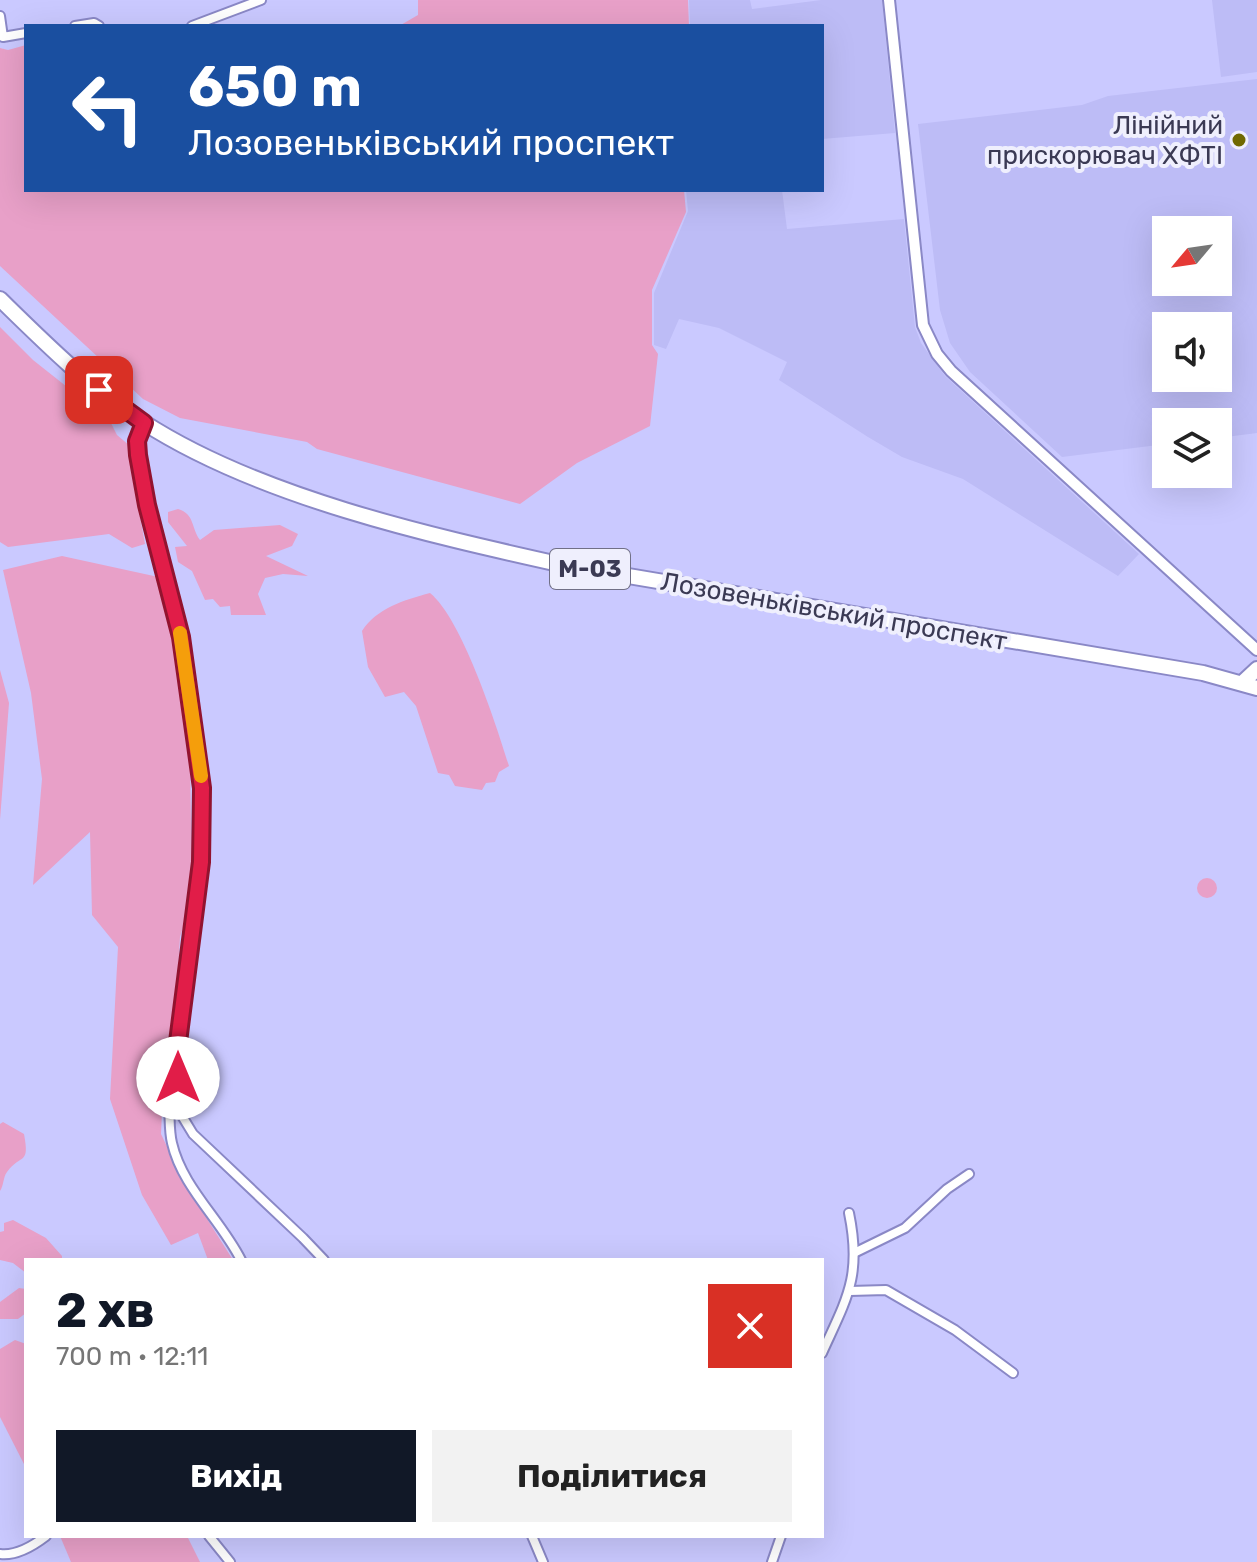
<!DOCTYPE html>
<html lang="uk">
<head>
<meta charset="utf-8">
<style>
	:root { --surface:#fff; --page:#f2f2f2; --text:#222; --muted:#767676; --accent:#111827 }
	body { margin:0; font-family:Rubik,sans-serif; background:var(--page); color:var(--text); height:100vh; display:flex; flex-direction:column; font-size:30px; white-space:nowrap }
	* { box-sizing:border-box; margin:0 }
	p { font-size:26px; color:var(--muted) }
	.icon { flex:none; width:44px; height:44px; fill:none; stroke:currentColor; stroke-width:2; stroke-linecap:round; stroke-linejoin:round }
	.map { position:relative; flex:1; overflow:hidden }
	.side { position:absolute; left:24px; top:1258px; width:800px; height:280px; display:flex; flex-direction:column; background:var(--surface); border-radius:0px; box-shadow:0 8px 32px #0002 }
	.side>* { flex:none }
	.guide { position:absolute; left:24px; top:24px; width:800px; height:168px; border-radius:0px; box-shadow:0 8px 32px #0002; background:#1a4fa0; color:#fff; overflow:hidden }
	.needle { width:52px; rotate:241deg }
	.fabs { position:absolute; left:1152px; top:216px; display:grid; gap:16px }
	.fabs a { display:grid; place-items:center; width:80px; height:80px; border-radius:0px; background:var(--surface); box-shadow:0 8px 32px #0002; font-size:40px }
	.pin { position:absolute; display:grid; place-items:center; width:68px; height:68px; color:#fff; margin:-34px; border-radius:16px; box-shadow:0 4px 12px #0006 }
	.me { position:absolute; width:88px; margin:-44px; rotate:0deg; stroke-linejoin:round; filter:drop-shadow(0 0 6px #0008) }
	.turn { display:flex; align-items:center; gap:28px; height:168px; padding:0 32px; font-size:36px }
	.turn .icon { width:104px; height:104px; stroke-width:2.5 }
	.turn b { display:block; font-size:56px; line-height:68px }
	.round { display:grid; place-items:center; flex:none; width:84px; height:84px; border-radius:0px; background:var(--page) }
	.summary { display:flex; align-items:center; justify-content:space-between; height:136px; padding:0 32px }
	h1 { font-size:48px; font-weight:700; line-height:60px; color:var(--accent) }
	.action { display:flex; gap:16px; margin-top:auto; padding:16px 32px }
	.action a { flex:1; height:92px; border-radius:0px; background:var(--accent); color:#fff; font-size:32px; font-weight:700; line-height:92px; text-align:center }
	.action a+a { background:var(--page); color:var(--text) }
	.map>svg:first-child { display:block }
	.built { fill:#bdbcf6; fill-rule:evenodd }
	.green { fill:#e8a0c8 }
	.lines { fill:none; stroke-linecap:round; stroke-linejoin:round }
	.minor-casing { stroke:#8a88c6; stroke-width:12 }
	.tertiary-casing { stroke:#8a88c6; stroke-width:14 }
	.trunk-casing { stroke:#8a88c6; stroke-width:18 }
	.minor { stroke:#fff; stroke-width:8 }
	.tertiary { stroke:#fff; stroke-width:10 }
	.trunk { stroke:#fff; stroke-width:14 }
	.route-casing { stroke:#92132f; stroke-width:20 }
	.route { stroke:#e11d48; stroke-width:14 }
	.slow { stroke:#f59e0b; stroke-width:14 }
	.poi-dot { fill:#706902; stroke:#efeffd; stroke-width:3 }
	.labels { text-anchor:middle; stroke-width:8; stroke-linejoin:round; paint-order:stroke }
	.shield { fill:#efeffd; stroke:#717087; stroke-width:2 }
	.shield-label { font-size:24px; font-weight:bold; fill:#3b3a54 }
	.poi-label { font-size:26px; fill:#3b3a54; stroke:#efeffd; text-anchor:end }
	.street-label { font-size:26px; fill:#3b3a54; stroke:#efeffd }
</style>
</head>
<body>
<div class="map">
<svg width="1257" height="1562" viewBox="0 0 1257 1562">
	<rect width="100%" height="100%" fill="#cac9ff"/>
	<g class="built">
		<path d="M689,0H750L752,9L821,0H882L895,133L822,139V26H690Z"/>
		<path d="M1212,0H1257V72L1221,77Z"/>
		<path d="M1257,79V433L1218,438V422H1166V444L1062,457L970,372L950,343L940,310L918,124L1082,105L1108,96ZM1166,230H1218V282H1166ZM1218,326V378H1166V326Z"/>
		<path d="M686,190H782L787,229L904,219L915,327L921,343L945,376L1139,554L1118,576L963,479L902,457L868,437L779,380L787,362L719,328L679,319L666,349L654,345V293L688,211Z"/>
	</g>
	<g class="green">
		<path d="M418,0H688L689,26H399L418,15Z"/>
		<path d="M26,45V190H684L686,212L652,290V345L658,354L650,426L577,463L520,504L317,449L307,442L180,418L143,399L0,266V48L8,50Z"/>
		<path d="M0,327L33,360L110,421L117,435L130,446V462L145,544L132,548L109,534L8,547L0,542Z"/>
		<path d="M178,509C195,514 191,528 200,540L214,530L280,525L298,534L292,546L266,556L308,576L283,574L265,578L258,594L266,615H231L230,606L220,607L213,599L205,600L192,571L178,562L175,547L187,546L168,522V512Z"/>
		<path d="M62,556L163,578L190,754L192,899L180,937L176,1004L163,1088L161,1134L185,1184L233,1260H208L198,1233L171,1245L142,1195L110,1099L118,947L92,915L90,832L33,885L42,779L31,693L3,570Z"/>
		<path d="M430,593C462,619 496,724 509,766L499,772L495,782L486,783L482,790L455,786L449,775L438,773L416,706L404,692L385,697L368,667L362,631C377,608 404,600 430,593Z"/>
		<path d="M0,670L9,703L0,820Z"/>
		<circle cx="1207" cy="888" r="10"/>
		<path d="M3,1122L24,1134C30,1166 21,1153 7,1172C3,1177 4,1185 0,1191V1124Z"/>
		<path d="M13,1220L46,1238L62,1256V1260H26V1273L13,1263L0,1260V1232L4,1231V1223Z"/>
		<path d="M19,1288L26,1289V1313L18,1319H0V1302Z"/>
		<path d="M15,1340L26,1344V1468L0,1417V1349Z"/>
		<path d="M60,1536H187L200,1562H71Z"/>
	</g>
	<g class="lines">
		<g class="minor-casing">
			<g id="minor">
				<path d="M0,16L3,37L26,33"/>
				<path d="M75,26L94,23L99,26"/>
				<path d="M192,26L261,0"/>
				<path d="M144,423L137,441L138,455L147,505L181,637L202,788L201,862L169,1106C170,1117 169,1131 172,1143C182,1187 221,1220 241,1260"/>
				<path d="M176,1068L179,1111L193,1134L303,1238L324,1260"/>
				<path d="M856,1252L905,1228L947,1189L969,1174"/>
				<path d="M850,1291L886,1290L955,1330L1013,1373"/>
				<path d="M822,1353C847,1298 862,1276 849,1213"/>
				<path d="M209,1536L230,1562"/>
				<path d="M532,1536L543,1562"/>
				<path d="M0,1554C16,1556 33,1546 46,1536"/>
				<path d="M772,1562L781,1536"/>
			</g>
		</g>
		<g class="tertiary-casing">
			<path id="tertiary" d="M889,0L923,325L937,354L951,371L1257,650"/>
		</g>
		<g class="trunk-casing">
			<g id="trunk">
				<path d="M0,299C45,343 90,388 143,422C259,497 428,535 563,565L1203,673L1257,688"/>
				<path d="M1242,683L1257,669"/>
			</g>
		</g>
		<use href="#minor" class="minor"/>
		<use href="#tertiary" class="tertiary"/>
		<use href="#trunk" class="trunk"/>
	</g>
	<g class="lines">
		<g class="route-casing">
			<path id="route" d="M99,390L144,423L137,441L138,455L147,505L181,637L202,788L201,862L178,1042L175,1064L178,1078"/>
		</g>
		<use href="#route" class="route"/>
		<path class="slow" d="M180,633L201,776"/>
	</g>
	<circle class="poi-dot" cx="1239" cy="140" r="8"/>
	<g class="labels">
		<rect class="shield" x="550" y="549" width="80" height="40" rx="6"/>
		<g class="shield-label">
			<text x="590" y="577">М-03</text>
		</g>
		<g class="poi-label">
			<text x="1223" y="134">Лінійний<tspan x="1223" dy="30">прискорювач ХФТІ</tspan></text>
		</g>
		<g class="street-label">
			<text transform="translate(834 611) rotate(10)" y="9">Лозовеньківський проспект</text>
		</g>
	</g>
</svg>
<div class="fabs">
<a><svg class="needle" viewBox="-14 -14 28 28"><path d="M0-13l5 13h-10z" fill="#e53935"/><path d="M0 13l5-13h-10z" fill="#767676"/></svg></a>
<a><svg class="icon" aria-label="sound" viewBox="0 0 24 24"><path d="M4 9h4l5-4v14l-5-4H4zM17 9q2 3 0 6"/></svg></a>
<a><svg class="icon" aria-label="layers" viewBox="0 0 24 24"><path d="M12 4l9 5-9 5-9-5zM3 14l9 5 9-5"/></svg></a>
</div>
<div class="pin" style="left:99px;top:390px;background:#d93025"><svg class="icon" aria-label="arrive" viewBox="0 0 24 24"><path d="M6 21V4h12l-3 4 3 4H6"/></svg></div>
<svg class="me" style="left:178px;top:1078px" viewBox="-20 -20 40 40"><circle r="19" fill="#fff"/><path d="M0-13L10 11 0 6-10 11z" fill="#e11d48"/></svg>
<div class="guide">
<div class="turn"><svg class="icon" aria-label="left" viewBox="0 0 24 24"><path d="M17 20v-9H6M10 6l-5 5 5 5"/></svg><div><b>650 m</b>Лозовеньківський проспект</div></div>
</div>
<section class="side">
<div class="summary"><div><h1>2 хв</h1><p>700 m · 12:11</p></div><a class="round" style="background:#d93025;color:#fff"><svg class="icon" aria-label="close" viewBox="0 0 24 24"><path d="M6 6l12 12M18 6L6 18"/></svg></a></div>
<div class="action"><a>Вихід</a><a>Поділитися</a></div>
</section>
</div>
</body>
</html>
